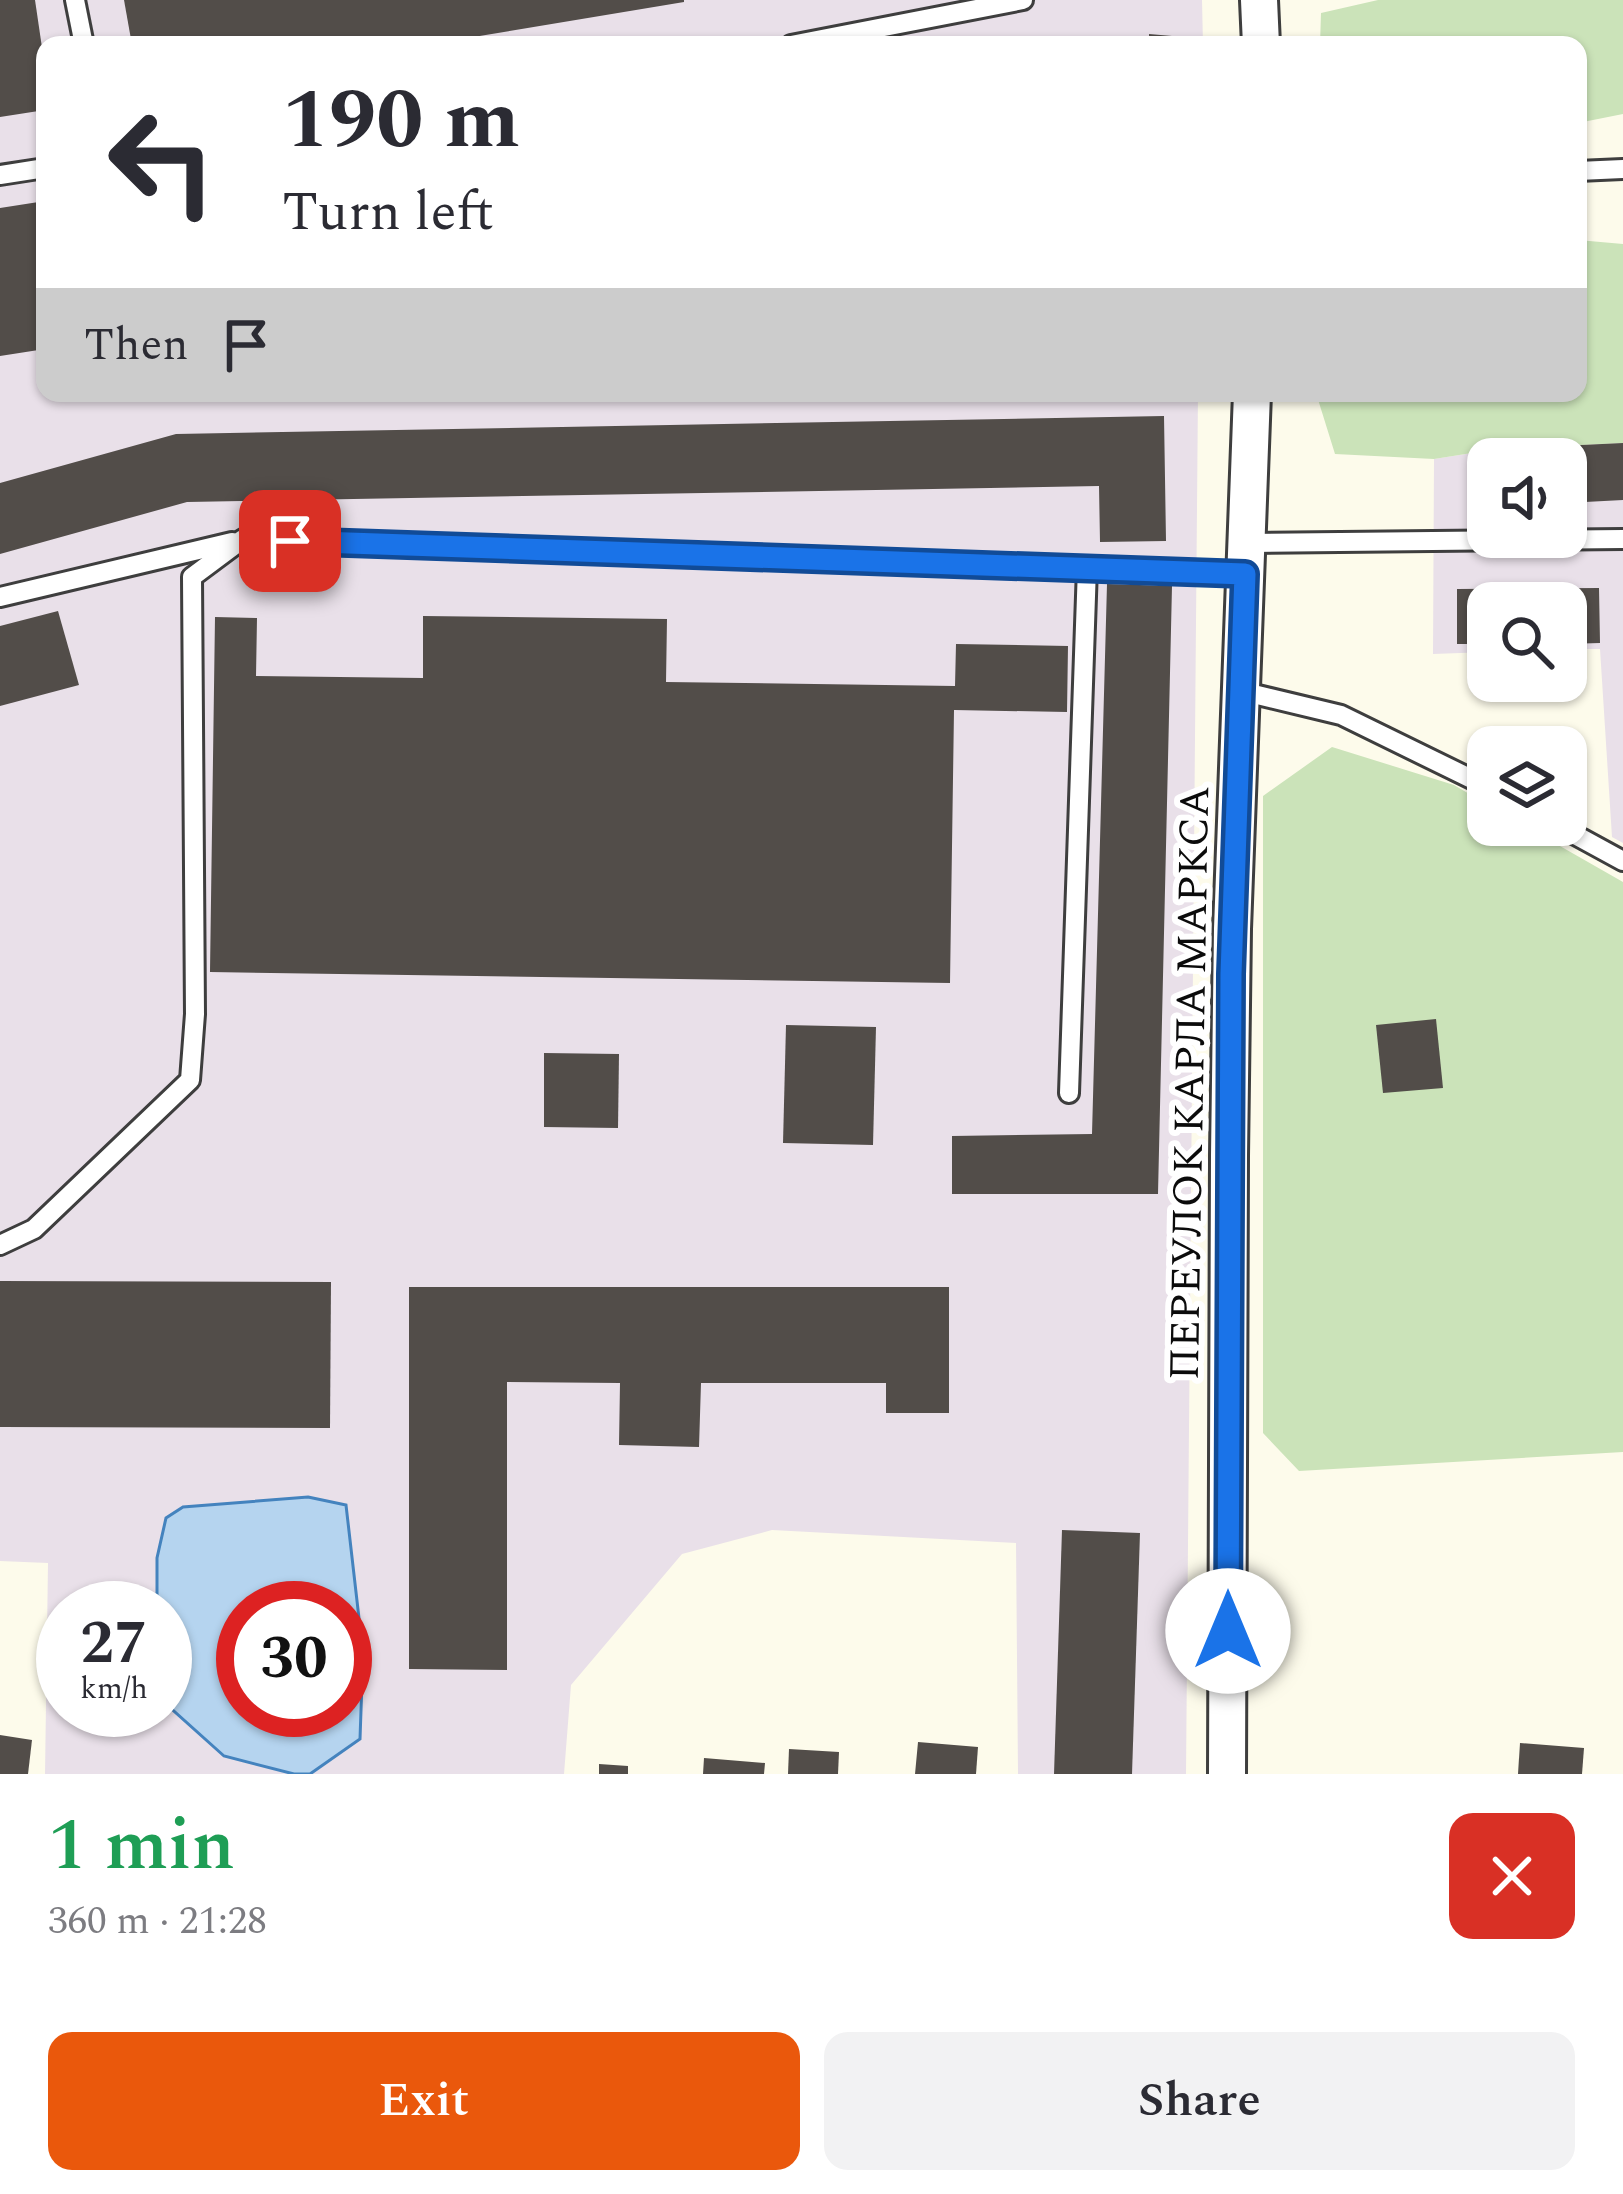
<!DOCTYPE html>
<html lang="en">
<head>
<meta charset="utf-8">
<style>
	:root { --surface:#fff; --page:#f2f2f3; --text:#2b2b33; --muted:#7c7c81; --accent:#ea580c }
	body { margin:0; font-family:Spectral,serif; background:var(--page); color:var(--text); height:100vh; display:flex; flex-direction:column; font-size:45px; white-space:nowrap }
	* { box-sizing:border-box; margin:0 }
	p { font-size:39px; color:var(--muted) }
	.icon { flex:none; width:66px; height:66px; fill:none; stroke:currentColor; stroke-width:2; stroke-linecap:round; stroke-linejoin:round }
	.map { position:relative; height:1774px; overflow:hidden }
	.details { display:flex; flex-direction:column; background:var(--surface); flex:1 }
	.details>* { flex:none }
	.top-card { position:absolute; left:36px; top:36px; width:1551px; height:366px; border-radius:24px; box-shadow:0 3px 9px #0004; background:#fff; color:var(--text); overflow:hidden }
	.fabs { position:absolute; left:1467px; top:438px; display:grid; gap:24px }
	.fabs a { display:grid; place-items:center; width:120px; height:120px; border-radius:24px; background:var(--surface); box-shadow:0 3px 9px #0004; font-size:60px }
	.speed { position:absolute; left:36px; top:1581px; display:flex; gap:24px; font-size:60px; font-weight:700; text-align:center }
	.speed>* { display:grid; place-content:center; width:156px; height:156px; border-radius:50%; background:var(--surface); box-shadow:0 3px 9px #0004; line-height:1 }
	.speed small { font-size:30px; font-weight:400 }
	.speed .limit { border:18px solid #d22; background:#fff; color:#111 }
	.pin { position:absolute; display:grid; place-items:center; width:102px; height:102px; color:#fff; margin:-51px; border-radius:24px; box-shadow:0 6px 18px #0006 }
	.me { position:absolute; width:132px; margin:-66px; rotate:0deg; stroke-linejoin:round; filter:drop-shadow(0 0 9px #0008) }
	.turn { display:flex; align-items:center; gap:42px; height:252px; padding:0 48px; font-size:54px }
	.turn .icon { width:156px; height:156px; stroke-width:2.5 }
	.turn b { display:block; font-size:84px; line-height:102px }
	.then { display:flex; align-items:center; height:114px; padding:0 48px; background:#0003; gap:24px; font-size:45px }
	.round { display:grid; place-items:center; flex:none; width:126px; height:126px; border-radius:24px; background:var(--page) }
	.headline { display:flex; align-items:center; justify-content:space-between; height:204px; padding:0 48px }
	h1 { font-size:72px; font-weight:600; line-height:90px; color:#1e9e55 }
	.action { display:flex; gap:24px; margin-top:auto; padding:24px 48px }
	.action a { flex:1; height:138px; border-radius:24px; background:var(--accent); color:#fff; font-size:48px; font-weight:600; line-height:138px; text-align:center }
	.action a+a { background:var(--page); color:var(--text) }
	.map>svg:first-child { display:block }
	.industrial { fill:#e9e0e9; fill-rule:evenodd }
	.green { fill:#cbe3b9 }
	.water { fill:#b5d4ef; stroke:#4483be; stroke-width:3; fill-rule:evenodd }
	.building { fill:#524d49 }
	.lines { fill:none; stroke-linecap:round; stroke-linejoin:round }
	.service-casing { stroke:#3e3e3e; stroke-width:24 }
	.minor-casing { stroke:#3e3e3e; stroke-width:42 }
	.service { stroke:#fff; stroke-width:18 }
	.minor { stroke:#fff; stroke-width:36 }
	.route-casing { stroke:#114b97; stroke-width:30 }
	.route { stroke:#1a73e8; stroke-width:21 }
	.labels { text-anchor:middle; stroke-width:12; stroke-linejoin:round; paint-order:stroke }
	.street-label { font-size:42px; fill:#0b0b0b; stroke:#fff }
</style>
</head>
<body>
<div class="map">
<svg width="1623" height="1774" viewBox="0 0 1623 1774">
	<rect width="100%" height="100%" fill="#fdfbeb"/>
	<g class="industrial">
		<path d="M0,0H1202L1203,45H45V393H1198L1186,1774H1018L1016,1543L772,1530L682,1554L571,1685L564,1774H45L48,1563L0,1561ZM63,1608H165V1710H63ZM243,1608H345V1710H243Z"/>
		<path d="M1623,443V843L1612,837L1600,649H1566V603H1488V652L1433,654L1434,459L1497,449ZM1488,459H1566V537H1488Z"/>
	</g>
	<g class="green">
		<path d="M1378,0H1623V114L1578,123V45H1320L1321,13Z"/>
		<path d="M1578,240L1623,244V443L1497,449L1434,459L1335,454L1316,393H1578Z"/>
		<path d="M1332,747L1454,785L1488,805V825H1523L1623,882V1452L1299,1471L1263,1433V796Z"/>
	</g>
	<path class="water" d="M308,1497L346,1505L363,1653L360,1739L310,1774H294L224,1756L165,1703V1608H157V1558L166,1518L183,1507ZM243,1608H345V1710H243Z"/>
	<g class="building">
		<path d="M0,0H35L45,68V110L0,117Z"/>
		<path d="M124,0H684V2L425,45H132Z"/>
		<path d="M1149,34L1195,38L1194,45H1149Z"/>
		<path d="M45,201V349L0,356V208Z"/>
		<path d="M1164,416L1166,541L1100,542L1099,486L187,502L0,554V483L176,434Z"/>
		<path d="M1623,443V500L1566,503V459H1497V449Z"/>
		<path d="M1107,584L1172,586L1158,1194H952V1136L1092,1134Z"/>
		<path d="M1599,588L1600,643L1566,644V603H1488V644H1457V589Z"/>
		<path d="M58,611L79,685L0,706V626Z"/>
		<path d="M423,616L667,619L666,682L955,686L956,644L1068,646L1067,712L954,710L950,983L210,972L215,617L257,618L256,676L423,678Z"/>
		<path d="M1436,1019L1443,1088L1383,1093L1376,1025Z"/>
		<path d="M786,1025L876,1027L873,1145L783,1143Z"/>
		<path d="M544,1053L619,1054L618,1128L544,1127Z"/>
		<path d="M0,1281L331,1282L330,1428L0,1427Z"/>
		<path d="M409,1287H949V1413H886V1383H701L699,1447L619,1445L620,1383L507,1382V1670L409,1669Z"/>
		<path d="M1062,1530L1140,1533L1132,1774H1054Z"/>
		<path d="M0,1735L32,1740L28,1774H0Z"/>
		<path d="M918,1742L978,1747L976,1774H915Z"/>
		<path d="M1520,1743L1584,1748L1582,1774H1518Z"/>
		<path d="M789,1749L839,1752L838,1774H788Z"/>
		<path d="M704,1758L765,1763L764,1774H703Z"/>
		<path d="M599,1764L628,1766V1774H599Z"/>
	</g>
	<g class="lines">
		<g class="service-casing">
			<g id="service">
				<path d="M75,0L84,45"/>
				<path d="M791,45L1023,0"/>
				<path d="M1578,171L1623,169"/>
				<path d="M0,175L45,168"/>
				<path d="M1246,543L1623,539"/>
				<path d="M0,597L232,542"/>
				<path d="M1241,691L1341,715L1488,787"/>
				<path d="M1557,825L1623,861"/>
				<path d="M1069,1093L1087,567"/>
				<path d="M0,1245L34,1229L190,1080L195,1014L192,577L243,539L1245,574"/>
			</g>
		</g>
		<g class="minor-casing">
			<g id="minor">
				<path d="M1259,0L1261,45"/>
				<path d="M1227,1774L1229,1156L1232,929L1252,393"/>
			</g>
		</g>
		<use href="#service" class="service"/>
		<use href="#minor" class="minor"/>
	</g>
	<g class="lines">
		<g class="route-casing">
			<path id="route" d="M290,541L1245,574L1231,974L1228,1631"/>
		</g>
		<use href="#route" class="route"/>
	</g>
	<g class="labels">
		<g class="street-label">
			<text transform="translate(1188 1083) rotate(-89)" y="15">ПЕРЕУЛОК КАРЛА МАРКСА</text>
		</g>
	</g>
</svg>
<div class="fabs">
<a><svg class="icon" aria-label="sound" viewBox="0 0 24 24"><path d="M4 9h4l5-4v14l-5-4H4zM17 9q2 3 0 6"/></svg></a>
<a><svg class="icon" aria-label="search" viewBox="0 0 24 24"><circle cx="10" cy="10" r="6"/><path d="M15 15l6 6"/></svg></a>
<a><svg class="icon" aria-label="layers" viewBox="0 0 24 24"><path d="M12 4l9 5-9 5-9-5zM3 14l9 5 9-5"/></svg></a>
</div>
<div class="speed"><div>27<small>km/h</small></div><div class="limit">30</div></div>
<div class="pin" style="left:290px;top:541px;background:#d93025"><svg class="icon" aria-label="arrive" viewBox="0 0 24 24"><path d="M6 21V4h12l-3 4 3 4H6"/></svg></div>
<svg class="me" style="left:1228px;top:1631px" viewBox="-20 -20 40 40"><circle r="19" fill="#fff"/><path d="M0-13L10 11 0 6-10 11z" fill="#1a73e8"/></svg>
<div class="top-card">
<div class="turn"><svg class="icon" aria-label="left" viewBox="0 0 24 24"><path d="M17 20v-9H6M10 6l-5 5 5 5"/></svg><div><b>190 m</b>Turn left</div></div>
<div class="then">Then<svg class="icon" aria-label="arrive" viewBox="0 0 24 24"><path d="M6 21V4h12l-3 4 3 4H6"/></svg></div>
</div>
</div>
<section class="details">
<div class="headline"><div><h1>1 min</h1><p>360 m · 21:28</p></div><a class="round" style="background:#d93025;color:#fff"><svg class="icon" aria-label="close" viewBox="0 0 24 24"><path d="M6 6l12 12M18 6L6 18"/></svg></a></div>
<div class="action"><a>Exit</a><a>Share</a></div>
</section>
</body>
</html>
